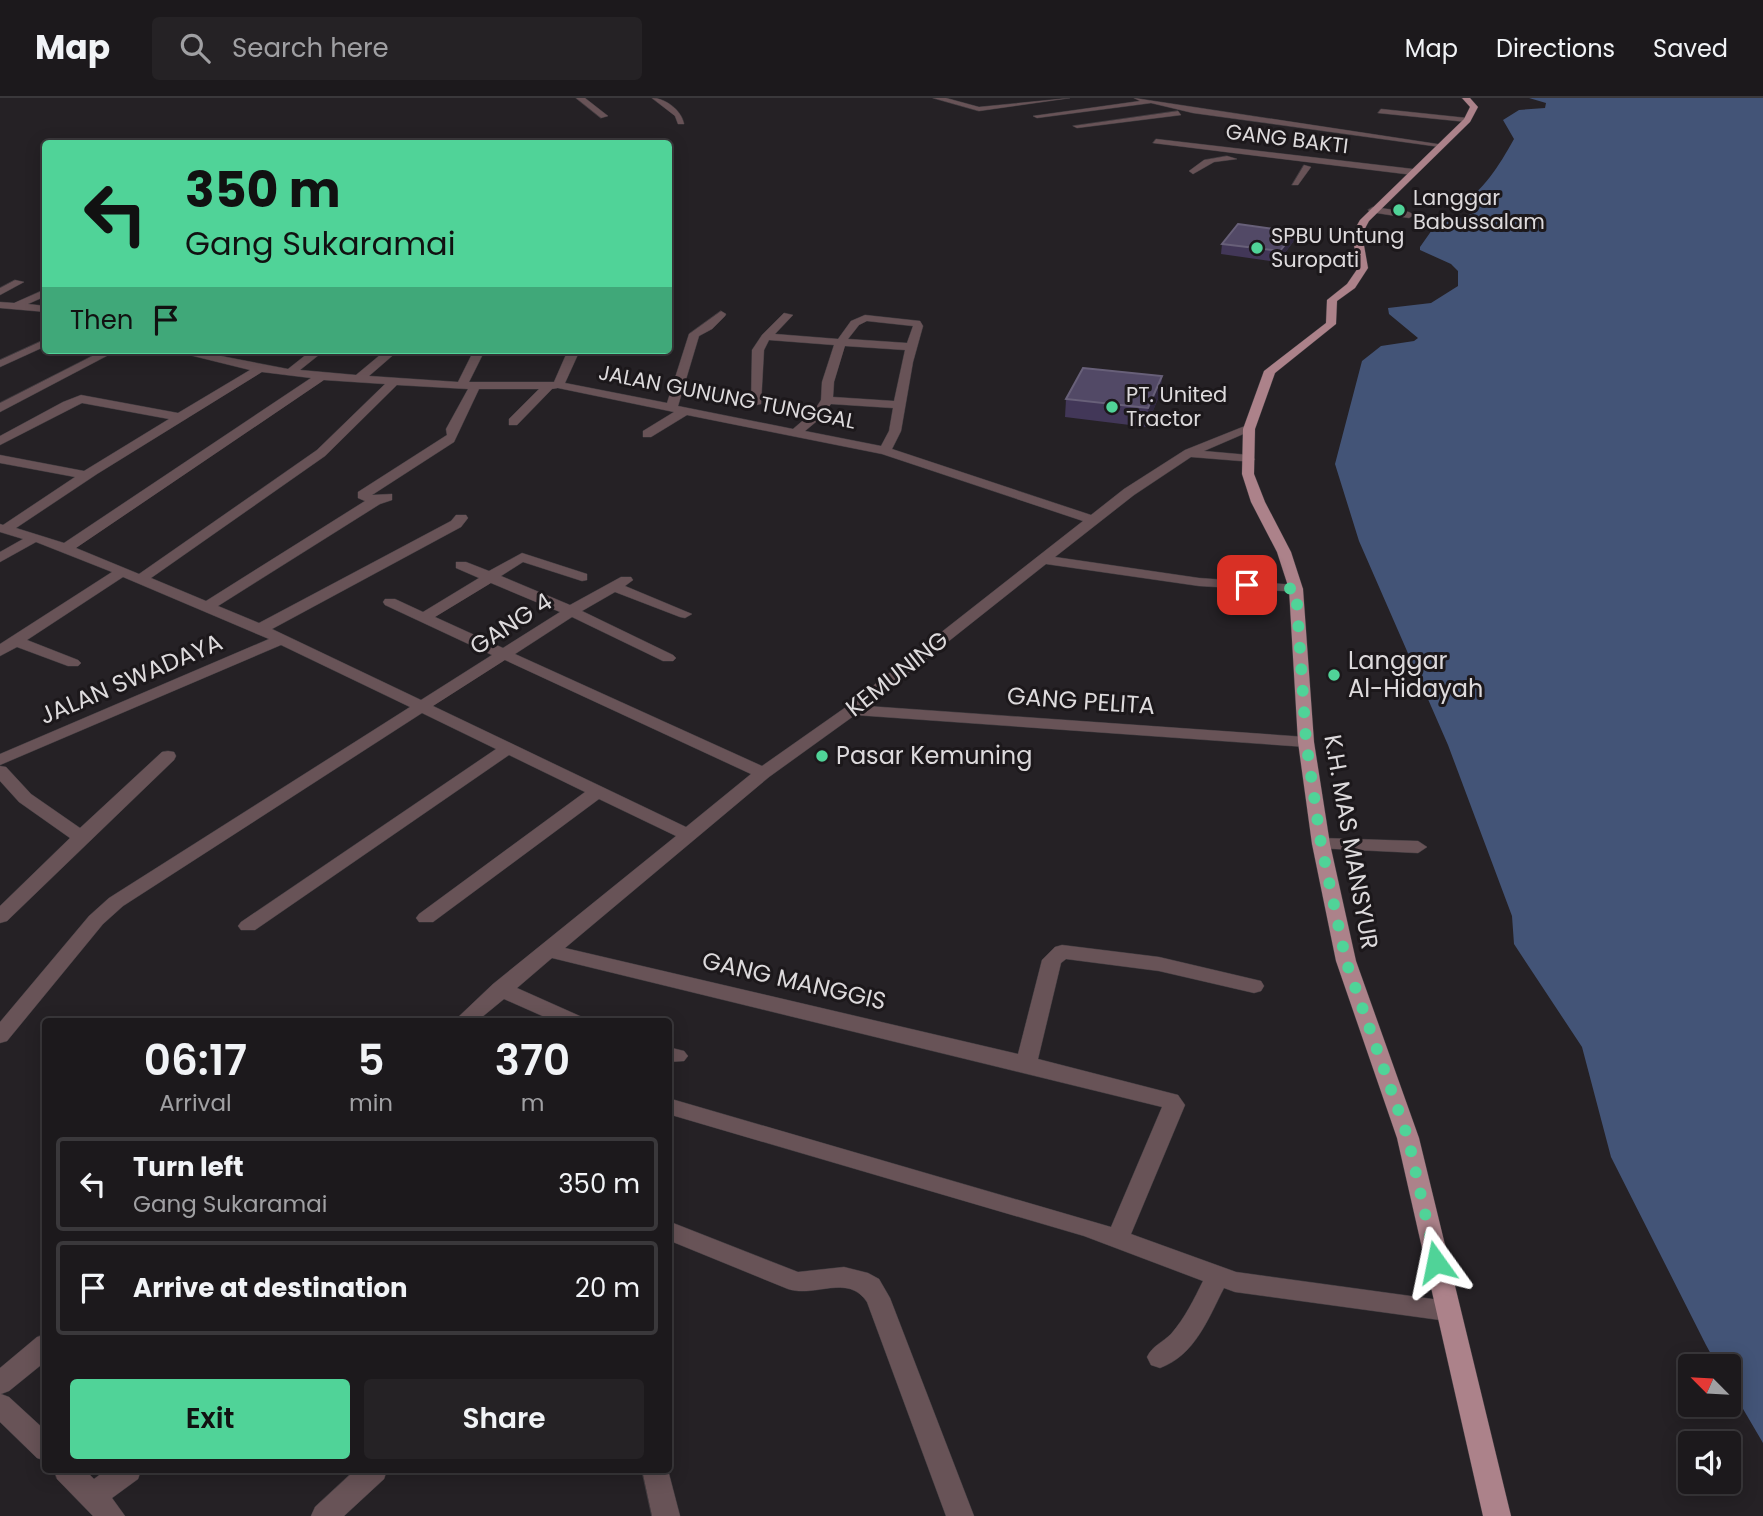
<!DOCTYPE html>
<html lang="en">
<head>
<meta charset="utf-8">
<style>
	:root { --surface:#1c191c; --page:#252225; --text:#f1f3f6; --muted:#a0a0a3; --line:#3a383b; --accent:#50d398 }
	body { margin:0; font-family:Poppins,sans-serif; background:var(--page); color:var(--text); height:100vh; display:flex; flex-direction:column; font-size:26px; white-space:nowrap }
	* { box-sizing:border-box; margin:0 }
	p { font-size:23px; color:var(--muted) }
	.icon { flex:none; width:38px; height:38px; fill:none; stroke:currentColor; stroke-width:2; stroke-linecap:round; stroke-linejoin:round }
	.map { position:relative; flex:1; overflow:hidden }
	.drawer { position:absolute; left:42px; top:920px; width:630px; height:455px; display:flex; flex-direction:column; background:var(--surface); border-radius:7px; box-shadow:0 4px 18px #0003,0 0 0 2px var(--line) }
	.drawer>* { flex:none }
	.guide { position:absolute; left:42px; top:42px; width:630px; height:214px; border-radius:7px; box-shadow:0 4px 18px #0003,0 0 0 2px var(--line); background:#50d398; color:#111; overflow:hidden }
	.needle { width:46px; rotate:294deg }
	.controls { position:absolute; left:1678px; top:1256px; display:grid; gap:14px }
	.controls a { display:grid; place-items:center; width:63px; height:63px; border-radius:7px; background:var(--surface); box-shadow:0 4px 18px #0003,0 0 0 2px var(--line); font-size:35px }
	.pin { position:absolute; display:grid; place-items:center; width:60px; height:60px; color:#fff; margin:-30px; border-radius:14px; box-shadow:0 4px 10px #0006 }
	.me { position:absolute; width:77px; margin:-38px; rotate:348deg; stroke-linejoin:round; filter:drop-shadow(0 0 5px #0008) }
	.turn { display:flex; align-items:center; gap:24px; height:147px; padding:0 28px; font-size:32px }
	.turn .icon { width:91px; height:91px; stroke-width:2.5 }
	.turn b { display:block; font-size:49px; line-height:60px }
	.then { display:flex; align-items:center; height:66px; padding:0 28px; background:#0003; gap:14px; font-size:26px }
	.eta { display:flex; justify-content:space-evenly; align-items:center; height:119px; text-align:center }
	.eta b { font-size:42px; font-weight:600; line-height:49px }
	.primary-button { display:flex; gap:14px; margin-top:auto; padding:14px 28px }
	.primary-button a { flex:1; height:80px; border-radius:7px; background:var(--accent); color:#111; font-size:28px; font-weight:600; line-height:80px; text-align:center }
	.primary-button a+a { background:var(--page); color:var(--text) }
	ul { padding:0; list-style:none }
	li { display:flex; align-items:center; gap:21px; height:94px; margin:0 14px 10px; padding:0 14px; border:4px solid var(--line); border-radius:7px }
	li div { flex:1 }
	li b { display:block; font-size:26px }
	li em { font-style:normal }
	header { display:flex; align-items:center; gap:42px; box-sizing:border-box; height:98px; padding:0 35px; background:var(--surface); border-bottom:2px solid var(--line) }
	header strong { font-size:33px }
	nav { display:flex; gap:38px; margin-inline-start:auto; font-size:24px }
	.search { width:490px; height:63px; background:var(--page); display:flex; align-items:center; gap:18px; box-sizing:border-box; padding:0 24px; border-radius:7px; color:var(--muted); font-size:26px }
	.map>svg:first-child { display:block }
	.water { fill:#435477 }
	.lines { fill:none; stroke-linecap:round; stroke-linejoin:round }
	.minor-casing { stroke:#3f3b3f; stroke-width:1 }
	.major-casing { stroke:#3f3b3f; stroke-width:1 }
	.minor { fill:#685357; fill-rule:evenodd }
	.major { fill:#ac828a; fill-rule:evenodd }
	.wall { fill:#423758 }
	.shaded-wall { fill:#2f273e }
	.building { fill:#524966; stroke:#686079; stroke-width:2 }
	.route { stroke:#50d398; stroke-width:12; stroke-dasharray:0 21.6 }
	.poi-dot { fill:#50d398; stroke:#1c181b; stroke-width:2.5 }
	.labels { text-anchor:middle; stroke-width:6; stroke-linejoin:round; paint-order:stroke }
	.far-street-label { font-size:21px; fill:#dddadc; stroke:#1c181b }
	.far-poi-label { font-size:21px; fill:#dddadc; stroke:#1c181b; text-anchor:start }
	.street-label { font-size:24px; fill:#dddadc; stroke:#1c181b }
	.poi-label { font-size:24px; fill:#dddadc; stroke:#1c181b; text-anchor:start }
</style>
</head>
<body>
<header>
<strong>Map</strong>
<div class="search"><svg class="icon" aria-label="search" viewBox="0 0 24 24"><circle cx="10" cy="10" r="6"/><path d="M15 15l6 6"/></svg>Search here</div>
<nav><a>Map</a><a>Directions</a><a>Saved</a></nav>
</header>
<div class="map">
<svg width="1763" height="1418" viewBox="0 0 1763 1418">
	<rect width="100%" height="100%" fill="#252125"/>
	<path class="water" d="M1529,0H1763V1345L1729,1287V1269H1718L1706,1247L1611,1059L1582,949L1514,846L1512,818L1448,647L1359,443L1335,366L1362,263L1381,248L1414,243L1418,240L1389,216L1388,210L1431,205L1458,188V173L1451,166L1420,152V149L1439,122L1466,119L1472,115L1457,110C1484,92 1499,68 1514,41L1503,22L1519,12L1545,10L1546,5Z"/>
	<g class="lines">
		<g class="minor-casing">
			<g id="minor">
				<path d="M576,0H585L608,18L601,20Z"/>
				<path d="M652,0C666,0 682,13 684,26H678L675,18Z"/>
				<path d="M933,0H946L979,9L1070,0L979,13Z"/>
				<path d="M1134,0L1444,47L1440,49L1193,15L1151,5L1037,20L1033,18L1140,3Z"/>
				<path d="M1381,11L1467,20L1471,22L1467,24L1378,15Z"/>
				<path d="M1178,13L1181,17L1077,30L1073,28Z"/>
				<path d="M1156,41L1413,71L1417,74L1413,77L1153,45Z"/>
				<path d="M1227,58L1237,61L1214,64L1193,76L1189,73L1204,62Z"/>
				<path d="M1304,67L1311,69L1298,87H1292Z"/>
				<path d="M1373,109L1409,114L1414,117L1409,120L1370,114L1368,112Z"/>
				<path d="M15,182L24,184L0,197V190Z"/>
				<path d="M46,191V198L28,206L46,208V214L0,210V204L14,205Z"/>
				<path d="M721,213L726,216L725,218L712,231L699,238L678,308L793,331L814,313L821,302L822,284L834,247L769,242L764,252L761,306L751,308L752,252L762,237L784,215L793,217L775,236L838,241L851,223L865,217L920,223L923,228L913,264L901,333L892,351L1091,417L1124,391L1185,352L1245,328L1255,331L1204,353L1249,357L1255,361L1253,364L1191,359L1134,397L1055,459L1199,480L1296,487L1301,488L1303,491L1301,494L1199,488L1046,466L867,608L1306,639L1314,644L1306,649L855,617L769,679L565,850L1018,956L1042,862L1055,849L1062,847L1159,859L1261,883L1264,888L1261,893L1254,895L1159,873L1066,861L1061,865L1038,961L1178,997L1185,1007L1131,1136L1236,1174L1447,1203L1456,1206L1459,1213L1456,1220L1447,1223L1235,1194L1224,1190C1208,1221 1195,1257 1160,1270L1151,1267L1147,1259C1152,1248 1163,1244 1171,1236C1185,1220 1194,1201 1203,1183L1084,1138L668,1016V1000L1111,1129L1162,1009L552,860L517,890L582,919L585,924H556L504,901L476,924H453L493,886L676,738L599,701L433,824H419L416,820L419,816L585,694L509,657L255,832H241L238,828L241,824L496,651L422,615L123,808L103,826L7,943L0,945V924L89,818L109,800L410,609L281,547L0,667V656L269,541L123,479L27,542L78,562L81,565L78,568H68L17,549L0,558V546L112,474L36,444L0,464V454L23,441L0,434V426L3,427L75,379L0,365V357L84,373L169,321L82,305L0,347V338L63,304L81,297L178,315L250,272L169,252H190L288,271L312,252H325L300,272L356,277L386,252H399L369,278L458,284L473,254H481L483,256L469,284H554L568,252H580L565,285L667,305L689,236ZM867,223L913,228L907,245L848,241L859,227ZM845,248L905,252L894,303L833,299L834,284ZM262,274L311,280L64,445L16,430L97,376ZM324,282L385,286L317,352L139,476L76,450ZM397,287L468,291L446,331L447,337L358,394V400L365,403L206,503L151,480L325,358ZM558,290L674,314L643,333V339H651L687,317L882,356L1083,423L846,609L762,668L515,556L572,519L663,563H673L676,560L673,557L582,513L615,494L680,519L685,520L692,516L625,488L633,482L631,479H621L570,507L501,478L523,464L582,483L587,482V476L522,455L489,473L466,464H456V470L479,480L423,514L395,501H385L383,504L385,507L492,557L421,602L272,531L461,429L468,420L466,417H456L451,423L259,525L218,508L380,406L392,402V396L372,397L454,344L479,291H539L509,321V327H517L552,291ZM831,306L893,310L889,333L881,348L805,333L823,318ZM491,485L560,514L503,550L435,519ZM505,562L751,676L686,729L433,608Z"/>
				<path d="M46,241V248L0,269V262Z"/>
				<path d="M104,252H118L0,314V305Z"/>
				<path d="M168,653L174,654L176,658L174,662L7,823L0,825V808L70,740L19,704L0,683V668L6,669L31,696L80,730L162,654Z"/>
				<path d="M1321,740L1418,743L1427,749L1418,755L1315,750L1312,746L1315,742Z"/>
				<path d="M668,949L684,953L688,958L684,963L668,964Z"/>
				<path d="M668,1123L798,1174L844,1169L868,1175L879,1181L890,1200L974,1418H946L867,1204C848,1175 815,1200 788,1191L668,1142Z"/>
				<path d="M46,1236V1263L9,1293L1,1296L9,1299L46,1333V1363L37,1360L0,1324V1270L37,1239Z"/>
				<path d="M54,1372H85L94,1381L106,1372H141L138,1381L112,1400L125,1418H93L57,1381Z"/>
				<path d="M355,1372H387L384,1381L344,1418H311L315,1409Z"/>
				<path d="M642,1372H668L680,1418H652Z"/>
			</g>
		</g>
		<g class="major-casing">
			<path id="major" d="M1462,0H1470L1478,9L1470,24L1369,123L1362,136L1368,170L1355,190L1337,203L1336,226L1275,275L1255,331L1254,376L1265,404L1291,454L1303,491L1314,644L1330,746L1356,863L1419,1040L1511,1418H1483L1397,1040L1336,863L1312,746L1298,644L1289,491L1277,454L1251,404L1242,376L1243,331L1264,273L1326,225L1327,202L1347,186L1358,170L1352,136L1360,122L1464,21L1470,9Z"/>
		</g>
		<use href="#minor" class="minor"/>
		<use href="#major" class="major"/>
	</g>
	<g class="wall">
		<path d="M1295,134L1293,144L1278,164L1221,156L1222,146Z"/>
		<path d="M1162,278L1160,296L1146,329L1065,319L1066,301Z"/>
	</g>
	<g class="shaded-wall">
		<path d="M1295,134L1293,144L1278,164L1280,153Z"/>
		<path d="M1162,278L1160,296L1146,329L1148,310Z"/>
	</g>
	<g class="building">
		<path d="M1238,126L1295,134L1280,153L1222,146Z"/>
		<path d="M1083,270L1162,278L1148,310L1066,301Z"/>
	</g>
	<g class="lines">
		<path class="route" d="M1247,487L1296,491L1306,643L1321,746L1346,863L1408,1040L1436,1164"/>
	</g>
	<g class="poi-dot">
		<circle cx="1399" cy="112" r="7"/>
		<circle cx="1257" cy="150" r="7"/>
		<circle cx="1112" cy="309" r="7"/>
		<circle cx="1334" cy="577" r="7"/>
		<circle cx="822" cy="658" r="7"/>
	</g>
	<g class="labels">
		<g class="far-street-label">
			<text transform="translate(1287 41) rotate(7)" y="7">GANG BAKTI</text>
			<text transform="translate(727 299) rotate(11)" y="7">JALAN GUNUNG TUNGGAL</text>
		</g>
		<g class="far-poi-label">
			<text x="1413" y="107">Langgar<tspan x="1413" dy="24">Babussalam</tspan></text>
			<text x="1271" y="145">SPBU Untung<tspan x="1271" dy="24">Suropati</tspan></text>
			<text x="1126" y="304">PT. United<tspan x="1126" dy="24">Tractor</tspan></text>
		</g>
		<g class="street-label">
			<text transform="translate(511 526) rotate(-33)" y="8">GANG 4</text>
			<text transform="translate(897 576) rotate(-38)" y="8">KEMUNING</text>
			<text transform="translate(131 581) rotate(-23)" y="8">JALAN SWADAYA</text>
			<text transform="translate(1081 603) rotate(4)" y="8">GANG PELITA</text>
			<text transform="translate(1351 744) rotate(80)" y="8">K.H. MAS MANSYUR</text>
			<text transform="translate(794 883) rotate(13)" y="8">GANG MANGGIS</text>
		</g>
		<g class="poi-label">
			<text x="1348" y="571">Langgar<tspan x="1348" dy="28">Al-Hidayah</tspan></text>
			<text x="836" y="666">Pasar Kemuning</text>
		</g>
	</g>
</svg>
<div class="controls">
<a><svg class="needle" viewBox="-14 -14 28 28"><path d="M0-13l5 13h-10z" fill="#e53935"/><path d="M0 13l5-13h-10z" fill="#a0a0a3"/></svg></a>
<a><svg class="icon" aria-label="sound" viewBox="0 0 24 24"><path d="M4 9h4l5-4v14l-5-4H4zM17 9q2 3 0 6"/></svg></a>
</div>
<div class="pin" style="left:1247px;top:487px;background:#d93025"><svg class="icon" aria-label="arrive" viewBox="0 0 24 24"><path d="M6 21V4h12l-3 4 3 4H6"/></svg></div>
<svg class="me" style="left:1436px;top:1164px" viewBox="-20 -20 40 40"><path d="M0-17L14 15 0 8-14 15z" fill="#50d398" stroke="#fff" stroke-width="4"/></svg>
<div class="guide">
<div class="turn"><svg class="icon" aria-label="left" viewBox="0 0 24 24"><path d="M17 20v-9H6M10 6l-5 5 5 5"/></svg><div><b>350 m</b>Gang Sukaramai</div></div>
<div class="then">Then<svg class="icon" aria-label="arrive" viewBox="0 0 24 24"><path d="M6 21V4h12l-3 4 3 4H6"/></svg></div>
</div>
<section class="drawer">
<div class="eta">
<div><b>06:17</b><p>Arrival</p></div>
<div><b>5</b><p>min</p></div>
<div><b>370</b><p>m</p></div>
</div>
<ul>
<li><svg class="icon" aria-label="left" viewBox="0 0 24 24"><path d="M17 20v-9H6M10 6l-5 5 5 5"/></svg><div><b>Turn left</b><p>Gang Sukaramai</p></div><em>350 m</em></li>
<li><svg class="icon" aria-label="arrive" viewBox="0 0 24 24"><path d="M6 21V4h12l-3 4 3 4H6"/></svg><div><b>Arrive at destination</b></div><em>20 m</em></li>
</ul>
<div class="primary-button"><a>Exit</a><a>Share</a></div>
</section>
</div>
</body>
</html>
